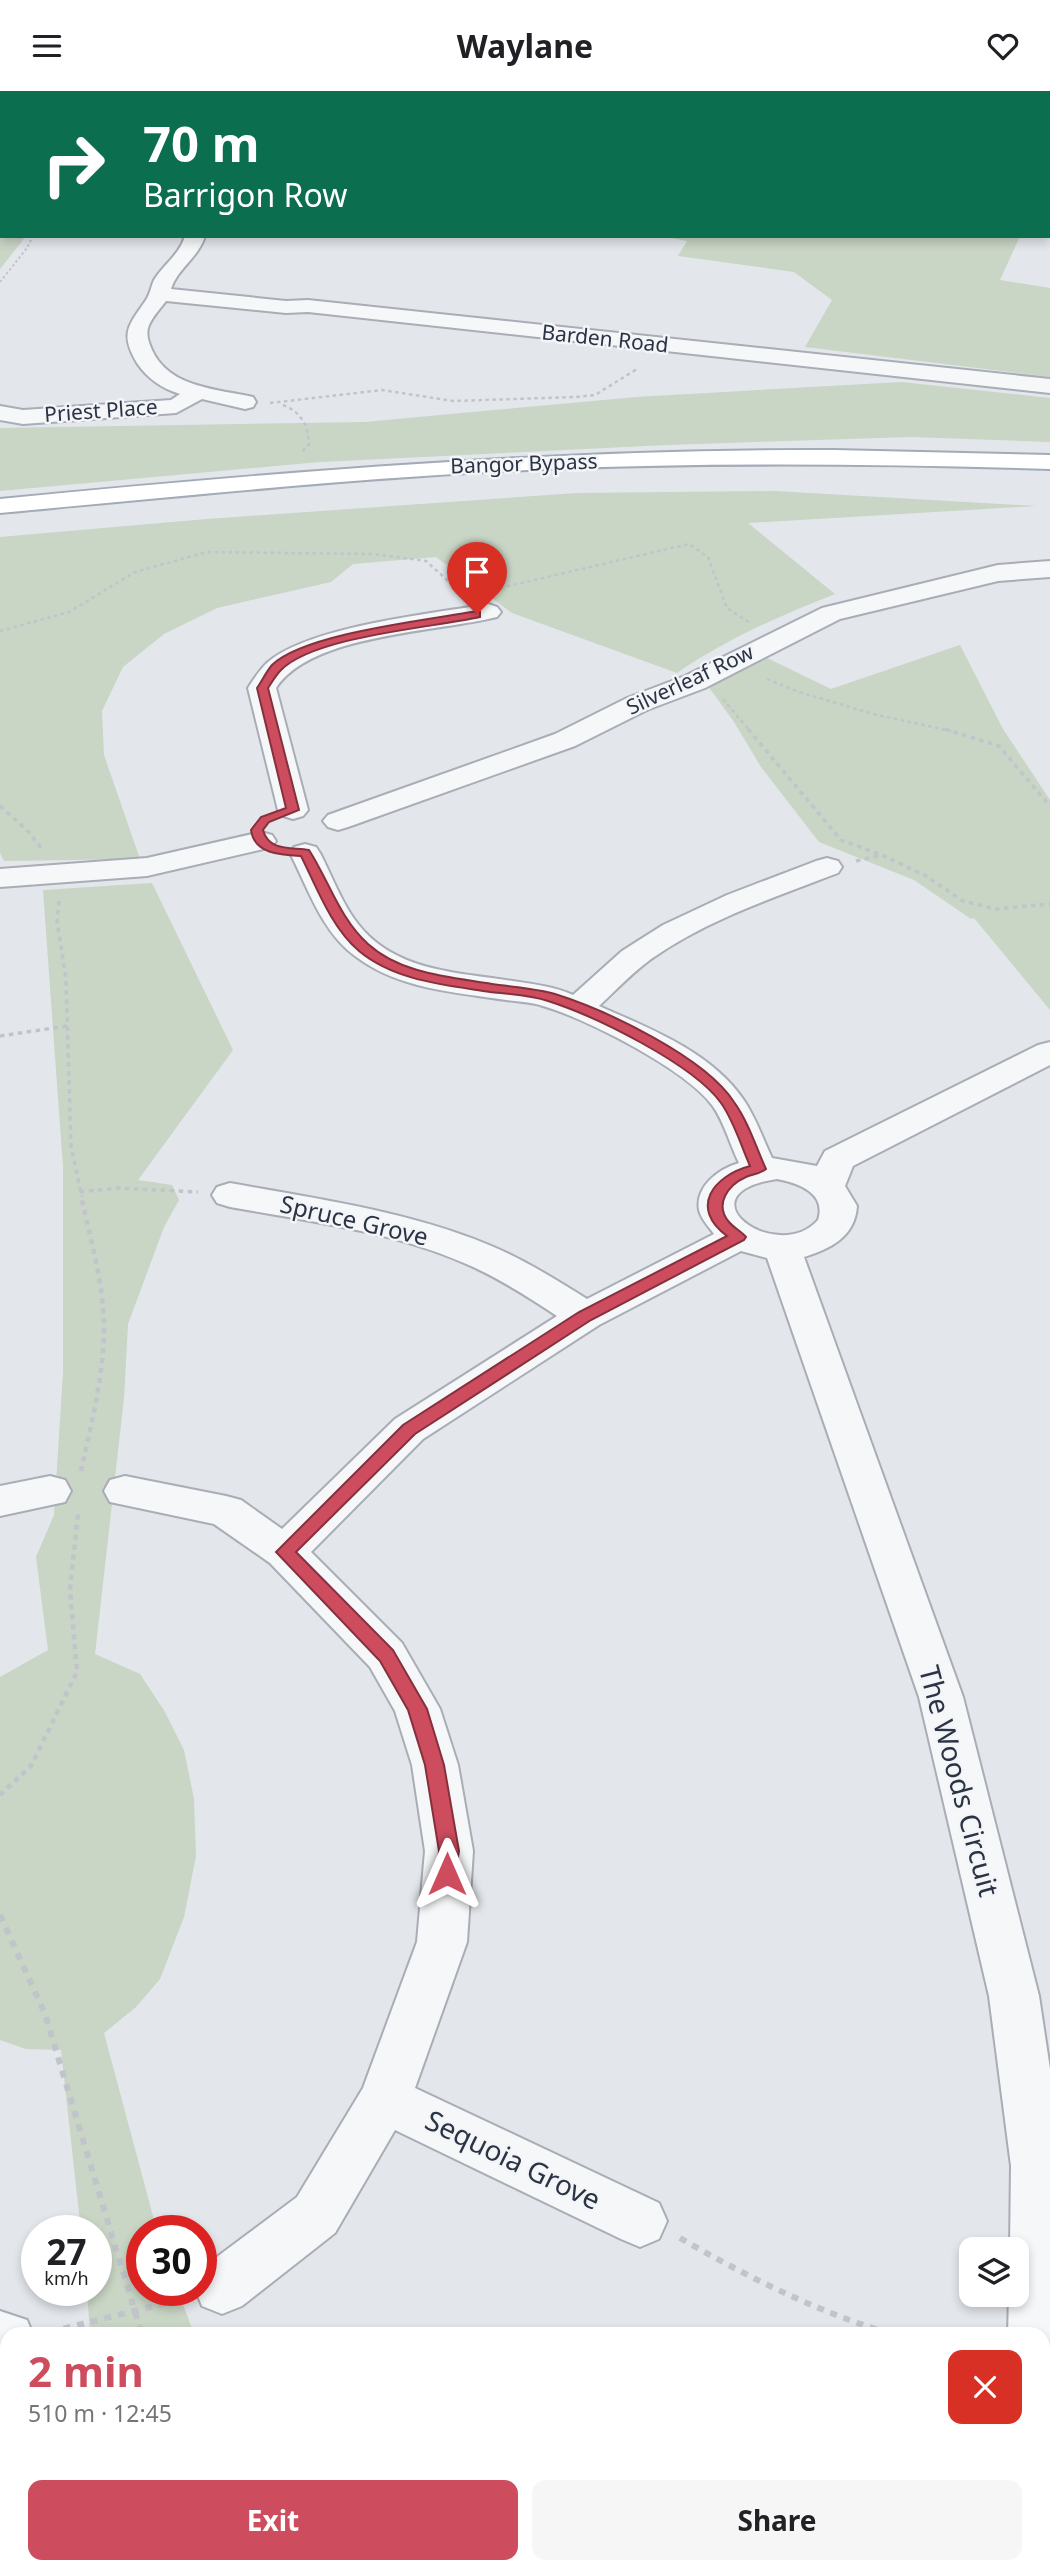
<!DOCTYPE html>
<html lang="en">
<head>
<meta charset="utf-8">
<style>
	:root { --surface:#fff; --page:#f6f6f6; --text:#202124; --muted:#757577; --accent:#cd4c5e }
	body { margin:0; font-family:"Noto Sans",sans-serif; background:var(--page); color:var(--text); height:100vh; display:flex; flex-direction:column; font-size:26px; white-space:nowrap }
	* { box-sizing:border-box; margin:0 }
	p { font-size:23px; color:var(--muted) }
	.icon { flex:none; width:38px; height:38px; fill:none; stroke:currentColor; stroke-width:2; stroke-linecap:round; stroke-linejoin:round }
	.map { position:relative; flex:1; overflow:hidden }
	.side { position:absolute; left:0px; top:2236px; width:1050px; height:247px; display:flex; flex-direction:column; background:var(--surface); border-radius:21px 21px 0 0; box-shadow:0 4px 10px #0003 }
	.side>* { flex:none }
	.top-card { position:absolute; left:0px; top:0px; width:1050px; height:147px; box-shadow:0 4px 10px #0003; background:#0b6e4f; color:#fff; overflow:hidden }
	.tools { position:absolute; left:959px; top:2146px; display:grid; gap:14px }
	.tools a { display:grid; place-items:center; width:70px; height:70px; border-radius:14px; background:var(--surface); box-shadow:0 4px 10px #0003; font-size:35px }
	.speed { position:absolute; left:21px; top:2124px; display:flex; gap:14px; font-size:35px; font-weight:700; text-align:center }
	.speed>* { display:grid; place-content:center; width:91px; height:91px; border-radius:50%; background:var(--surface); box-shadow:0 4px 10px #0003; line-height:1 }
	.speed small { font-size:18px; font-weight:400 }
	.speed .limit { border:10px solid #d22; background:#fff; color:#111 }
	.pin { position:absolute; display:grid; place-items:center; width:60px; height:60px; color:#fff; margin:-72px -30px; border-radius:50% 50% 50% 0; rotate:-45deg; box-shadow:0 0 7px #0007 }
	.pin .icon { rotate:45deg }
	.me { position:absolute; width:77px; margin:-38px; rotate:0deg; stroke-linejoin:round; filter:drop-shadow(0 0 5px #0008) }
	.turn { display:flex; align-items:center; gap:24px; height:147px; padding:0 28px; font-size:32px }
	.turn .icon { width:91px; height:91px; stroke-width:2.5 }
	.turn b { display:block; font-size:49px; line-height:60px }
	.round { display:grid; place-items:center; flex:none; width:74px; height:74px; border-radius:14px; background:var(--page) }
	.overview { display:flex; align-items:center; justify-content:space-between; height:119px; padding:0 28px }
	h1 { font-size:42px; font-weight:700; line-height:52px; color:var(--accent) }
	.action { display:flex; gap:14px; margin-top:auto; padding:14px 28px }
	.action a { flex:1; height:80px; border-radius:14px; background:var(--accent); color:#fff; font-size:28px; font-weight:700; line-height:80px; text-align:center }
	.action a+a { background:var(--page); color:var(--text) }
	header { display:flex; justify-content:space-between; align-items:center; height:91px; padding:0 28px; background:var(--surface); font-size:32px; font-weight:700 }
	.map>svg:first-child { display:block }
	.green { fill:#c9d5c5 }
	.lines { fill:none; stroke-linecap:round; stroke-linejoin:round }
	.minor-casing { stroke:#a8adb6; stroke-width:4 }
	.primary-casing { stroke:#a3abb7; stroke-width:4 }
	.path-far4 { stroke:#c1c4ca; stroke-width:2; stroke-dasharray:2.5 2.5; stroke-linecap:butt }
	.path-far3 { stroke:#c1c4ca; stroke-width:2.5; stroke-dasharray:3.5 3.5; stroke-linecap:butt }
	.path-far2 { stroke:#c1c4ca; stroke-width:3.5; stroke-dasharray:4.5 4.5; stroke-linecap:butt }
	.path-far1 { stroke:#c1c4ca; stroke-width:4.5; stroke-dasharray:5 5; stroke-linecap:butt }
	.path { stroke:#c1c4ca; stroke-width:6; stroke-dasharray:7 7; stroke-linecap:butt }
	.minor { fill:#f6f7f9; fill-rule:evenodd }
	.primary { fill:#fff; fill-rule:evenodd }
	.wall { fill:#a1a5ad }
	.shaded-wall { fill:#83868d }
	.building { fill:#bbc0c9; stroke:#83868d; stroke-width:2 }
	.route { fill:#cd4c5e; stroke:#85313d; stroke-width:2 }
	.labels { text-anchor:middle; stroke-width:5; stroke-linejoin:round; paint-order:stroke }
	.far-street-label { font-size:21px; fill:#2b3444; stroke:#f3f5f8 }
	.street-label { font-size:24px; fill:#2b3444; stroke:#f3f5f8 }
	.near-street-label { font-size:28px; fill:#2b3444; stroke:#f3f5f8 }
</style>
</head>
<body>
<header><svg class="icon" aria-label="menu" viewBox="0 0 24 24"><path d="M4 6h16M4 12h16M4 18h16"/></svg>Waylane<svg class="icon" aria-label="heart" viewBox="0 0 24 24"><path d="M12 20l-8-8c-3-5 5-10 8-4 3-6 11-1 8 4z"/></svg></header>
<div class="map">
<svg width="1050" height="2483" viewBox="0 0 1050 2483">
	<rect width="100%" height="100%" fill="#e3e6eb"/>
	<g class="green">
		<path d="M0,0H123L2,2V145H26L0,178Z"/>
		<path d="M233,0H642L249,2Z"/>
		<path d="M662,145H1020L1000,189L1050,197V286L805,256L832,209L794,181L678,165L687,150Z"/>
		<path d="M901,291L1050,307V351L910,346L667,354L320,371L0,400V337L365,331L636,306Z"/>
		<path d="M775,400L1036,415L748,432L835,503C779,525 727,548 677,582L512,522L436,466L353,473L331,491L217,517L164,543L123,576L102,620L104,664L140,768L4,770L0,762V446L207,428L577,402Z"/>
		<path d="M960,554L1003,638L1050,709V919L974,827L971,828L914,789L819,751L761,676L734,631L708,595L763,565L831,598Z"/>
		<path d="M152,792L233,959L138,1089L172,1094L179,1109L164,1136L128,1233L124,1307L95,1563L140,1583L165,1621L184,1659L194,1708L196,1765L184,1826L160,1888L136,1916L104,1942L157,2140H142V2200H178L194,2243H90L87,2200H96V2140H81L61,1959L26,1958L0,1949V1586L48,1559L36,1466L54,1424L63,1281V1076L43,799Z"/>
		<path d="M106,2476H280L282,2483H106Z"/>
	</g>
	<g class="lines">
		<g class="minor-casing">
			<g id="minor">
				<path d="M124,0H216L217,2H123Z"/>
				<path d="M663,0H682L662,2Z"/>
				<path d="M185,145H205C199,166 177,178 171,198L286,210L308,209L1050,288V302L308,221L286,222L166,210C160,218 151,227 148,237C146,245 149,252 152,259C169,297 218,298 253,306L256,311L253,316L245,318L202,308L176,322L23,333L0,329V315L23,319L171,309L180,303C161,297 148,288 137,272C119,242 129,234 146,209C150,203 151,196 154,189C164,173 180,163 185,145Z"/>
				<path d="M1050,470V486L998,490L840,528L705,597L647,619L575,655L348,736L338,739L328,736L323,730L328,724L555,643L627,607L685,585L822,517L998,474Z"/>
				<path d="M488,513L497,516L501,521L497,526C437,541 311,543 276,597L308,719L303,725L293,728L283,725L278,719L248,597C254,588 260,578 268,571C311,535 431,523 488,513Z"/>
				<path d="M261,741L272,744L276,750L272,756L147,785L0,796V778L147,767Z"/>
				<path d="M305,753L316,756L320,762C332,785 342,813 358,833C392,877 449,881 499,888C524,892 550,894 573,904L622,860L663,834L727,804L816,770L827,767L838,770L842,776L838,782C775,806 706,829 651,868C632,882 616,899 599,915C649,937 711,961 743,1008C755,1025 763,1048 772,1067L817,1075L825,1060L1038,954L1050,951V974L853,1075L845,1095L857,1115C855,1146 830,1158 804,1166L963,1606L1039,1905L1050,1978V2266L1043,2269V2244H1008L1009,2203H1017V2158H1010L1011,2075L989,1905L919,1606L767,1167L741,1160L599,1234L423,1348L311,1461L402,1552L440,1618L458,1674L473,1760L467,1851L415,1997L659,2112L667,2130L659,2148L640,2156L621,2148L395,2039L335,2142L242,2215L222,2223L202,2215L196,2200H201L202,2177L297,2106L363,1997L417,1851L425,1760L412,1674L395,1620L370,1576L270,1472L214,1433L110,1411L104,1400L110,1389L125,1385L226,1405L241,1409L282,1438L395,1328L557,1225C527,1205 497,1186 464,1172C391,1140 308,1130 230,1116L217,1112L212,1104L217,1096L230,1092C317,1108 407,1120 489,1154C523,1168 555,1188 587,1208L714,1143C709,1136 701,1128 699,1119C695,1096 718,1078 739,1072C730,1054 724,1030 712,1014C685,978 587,928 543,915C532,911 518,911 506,909C454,901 398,898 355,865C322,841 308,797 290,762L294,756ZM777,1088C798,1092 827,1102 818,1129C777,1175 678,1103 777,1088Z"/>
				<path d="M50,1385L65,1389L71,1400L65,1411L0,1425V1395Z"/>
				<path d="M0,2220L27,2229L33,2244H7V2277L0,2276Z"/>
				<path d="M1043,2460L1050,2471V2483H952L953,2476H1043Z"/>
			</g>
		</g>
		<g class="primary-casing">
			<path id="primary" d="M834,359L1050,364V378C883,373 715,371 548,378C365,386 182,405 0,422V408C278,381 555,358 834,359Z"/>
		</g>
		<g class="path-far4">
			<path d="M1048,36L1050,34"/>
			<path d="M0,191L27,157L33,145"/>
			<path d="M634,280L637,278"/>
		</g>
		<g class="path-far3">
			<path d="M270,312L382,299L453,310L576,306L595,304L637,278"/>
			<path d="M283,314C301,321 308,334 309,353L301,362"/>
			<path d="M500,497L689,453L708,466L727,517L750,532"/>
			<path d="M0,540L69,521L135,481L207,461L374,463L426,470L457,498"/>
			<path d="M767,588L799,601L877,624L951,640"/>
			<path d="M723,608L750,640"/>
		</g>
		<g class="path-far2">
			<path d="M748,638L841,749L882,764L926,785L963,810L996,818L1050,813"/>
			<path d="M945,638L999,655L1050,715"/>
			<path d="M0,715L28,740L41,757"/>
			<path d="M856,770L881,764"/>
			<path d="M59,810L57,830L66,888L71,1056L82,1106"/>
			<path d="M0,945L67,935"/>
			<path d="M80,1101L118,1097L198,1101"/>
		</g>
		<g class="path-far1">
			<path d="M81,1380C91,1334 104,1284 104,1237C104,1193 90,1147 81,1104"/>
			<path d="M0,1704L31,1675L77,1581L70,1499L78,1423"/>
		</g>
		<g class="path">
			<path d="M0,1824L45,1923L142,2244"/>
			<path d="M680,2147C749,2187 818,2221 894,2244"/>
			<path d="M50,2241L178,2209"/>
			<path d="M233,2476L236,2483"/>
		</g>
		<use href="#minor" class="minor"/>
		<use href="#primary" class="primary"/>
	</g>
	<path class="wall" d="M814,0H1046L1043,2H819Z"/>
	<path class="shaded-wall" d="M1031,0H1046L1043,2H1030Z"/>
	<path class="building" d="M842,0H1031L1030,2H847Z"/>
	<path class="route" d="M477,520L480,521V526C431,537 315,545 281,579C276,584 272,591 268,597L299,719L269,731L263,739C269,761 292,756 309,759C329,790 340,828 368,853C401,883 450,886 492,893C512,896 535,897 555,903C606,919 705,966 734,1011C748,1030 756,1056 766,1078C760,1083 753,1083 746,1086C728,1094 714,1113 729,1131C734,1137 741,1140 746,1146L744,1149L591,1229L415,1343L296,1461L393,1559L427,1618L444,1674L459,1760L454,1789L447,1792L440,1789L437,1783L439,1760L425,1674L408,1619L380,1570L276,1461L403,1334L579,1221L727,1145C689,1117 713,1085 750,1075C741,1055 734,1030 721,1012C693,973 595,925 548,910C530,904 509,903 490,901C446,894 395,890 359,860C331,836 317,797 301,765C281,764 254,763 251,739L261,726L286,717L257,597C262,590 266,581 272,574C305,542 429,529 477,520Z"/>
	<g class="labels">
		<g class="far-street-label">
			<text transform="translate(605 248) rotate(6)" y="7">Barden Road</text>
			<text transform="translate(101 320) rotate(-4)" y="7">Priest Place</text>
			<text transform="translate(524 373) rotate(-2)" y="7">Bangor Bypass</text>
			<text transform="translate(690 589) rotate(-25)" y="7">Silverleaf Row</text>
		</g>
		<g class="street-label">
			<text transform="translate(354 1130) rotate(13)" y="8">Spruce Grove</text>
		</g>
		<g class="near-street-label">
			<text transform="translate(959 1690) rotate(75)" y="10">The Woods Circuit</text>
			<text transform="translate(513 2069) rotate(26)" y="10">Sequoia Grove</text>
		</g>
	</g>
</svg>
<div class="tools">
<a><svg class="icon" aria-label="layers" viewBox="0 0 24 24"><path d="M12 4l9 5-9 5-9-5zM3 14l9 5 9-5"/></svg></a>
</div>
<div class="speed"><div>27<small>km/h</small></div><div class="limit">30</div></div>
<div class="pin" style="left:477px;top:523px;background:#d93025"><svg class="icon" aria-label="arrive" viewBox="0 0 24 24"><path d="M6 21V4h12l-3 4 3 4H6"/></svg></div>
<svg class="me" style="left:447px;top:1783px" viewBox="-20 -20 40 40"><path d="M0-17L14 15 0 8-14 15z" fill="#cd4c5e" stroke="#fff" stroke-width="4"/></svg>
<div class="top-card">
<div class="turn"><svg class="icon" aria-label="right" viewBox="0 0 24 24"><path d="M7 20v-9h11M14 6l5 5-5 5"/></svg><div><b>70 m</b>Barrigon Row</div></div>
</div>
<section class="side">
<div class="overview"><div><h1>2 min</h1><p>510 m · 12:45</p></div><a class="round" style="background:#d93025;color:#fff"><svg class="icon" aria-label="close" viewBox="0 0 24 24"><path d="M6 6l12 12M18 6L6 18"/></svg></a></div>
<div class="action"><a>Exit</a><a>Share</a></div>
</section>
</div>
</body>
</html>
